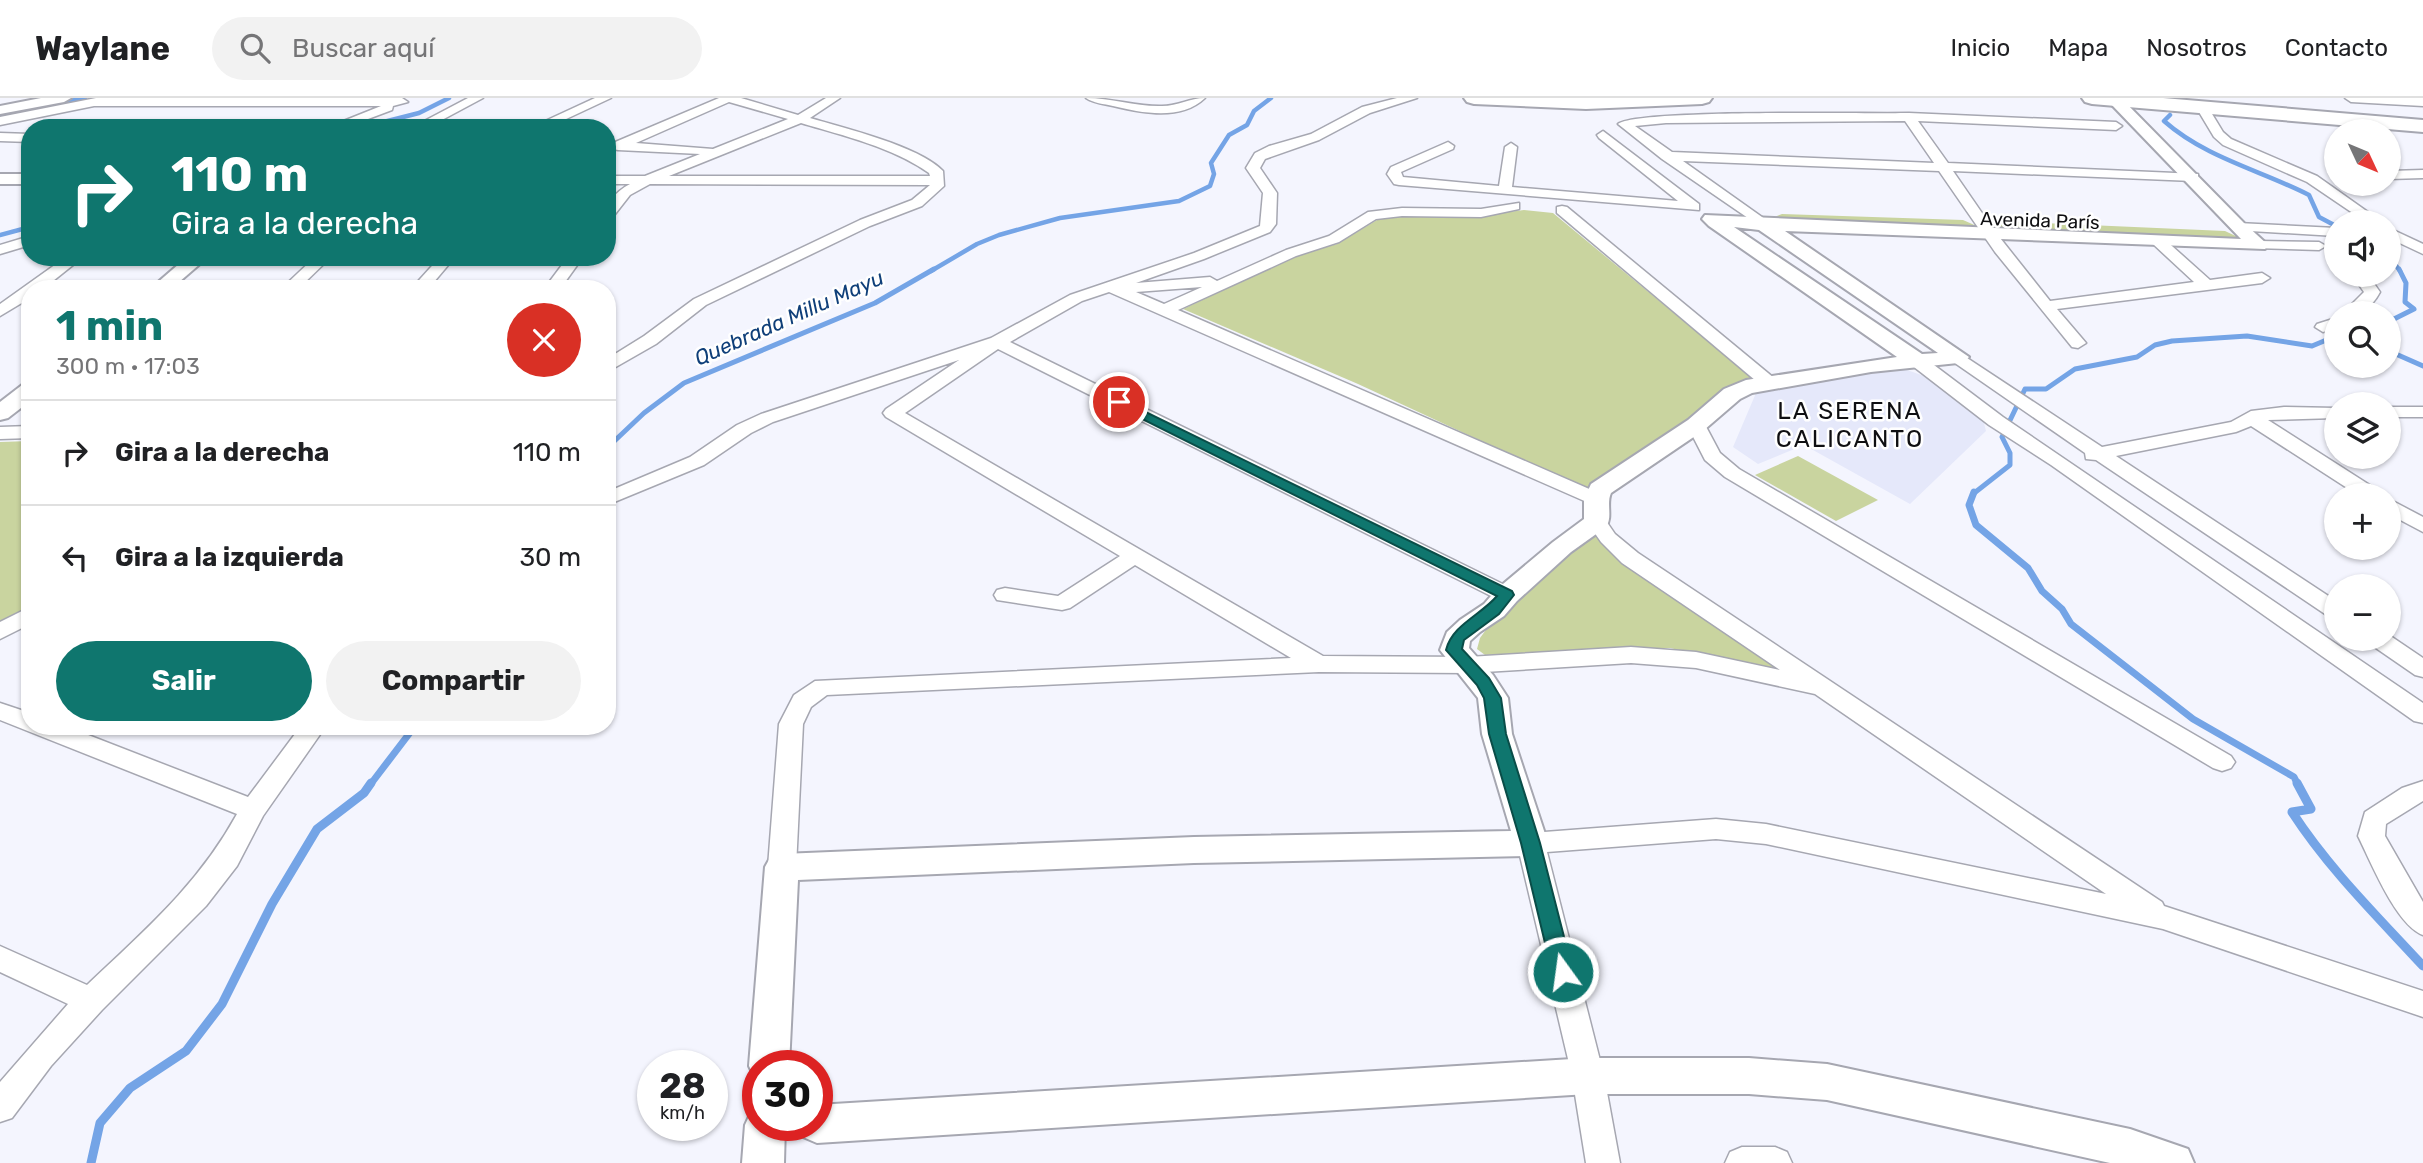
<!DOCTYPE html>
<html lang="es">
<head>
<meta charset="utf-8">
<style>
	:root { --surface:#fff; --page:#f2f2f2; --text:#202124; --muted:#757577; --line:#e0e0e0; --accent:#0f766e }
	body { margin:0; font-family:Rubik,sans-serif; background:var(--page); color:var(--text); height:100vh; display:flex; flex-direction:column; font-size:26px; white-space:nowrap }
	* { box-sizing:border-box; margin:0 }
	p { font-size:23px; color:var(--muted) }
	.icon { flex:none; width:38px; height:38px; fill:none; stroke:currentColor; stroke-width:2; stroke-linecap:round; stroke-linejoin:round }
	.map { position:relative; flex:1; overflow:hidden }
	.details { position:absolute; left:21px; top:182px; width:595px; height:455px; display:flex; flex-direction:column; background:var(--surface); border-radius:28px; box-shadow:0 2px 5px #0004 }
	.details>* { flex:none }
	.banner { position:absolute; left:21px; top:21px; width:595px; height:147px; border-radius:28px; box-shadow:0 2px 5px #0004; background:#0f766e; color:#fff; overflow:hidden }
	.needle { width:46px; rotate:134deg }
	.controls { position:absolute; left:2324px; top:21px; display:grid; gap:14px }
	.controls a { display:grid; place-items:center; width:77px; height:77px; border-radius:50%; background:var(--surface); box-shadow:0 2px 5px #0004; font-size:35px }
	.speed { position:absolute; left:637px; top:952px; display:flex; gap:14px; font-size:35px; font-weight:700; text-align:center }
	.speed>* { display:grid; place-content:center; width:91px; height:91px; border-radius:50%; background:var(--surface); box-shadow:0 2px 5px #0004; line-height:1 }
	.speed small { font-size:18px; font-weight:400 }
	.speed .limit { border:10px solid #d22; background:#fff; color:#111 }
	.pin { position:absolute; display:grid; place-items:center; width:60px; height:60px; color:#fff; margin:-30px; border:4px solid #fff; border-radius:50%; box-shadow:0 2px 7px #0007 }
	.me { position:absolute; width:77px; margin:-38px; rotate:346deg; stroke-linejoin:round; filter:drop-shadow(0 0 5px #0008) }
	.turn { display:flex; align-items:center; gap:24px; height:147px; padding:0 35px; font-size:32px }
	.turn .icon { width:91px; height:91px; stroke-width:2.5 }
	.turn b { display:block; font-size:49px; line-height:60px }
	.round { display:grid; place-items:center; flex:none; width:74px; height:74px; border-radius:37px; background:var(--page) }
	.head { display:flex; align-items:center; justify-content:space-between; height:119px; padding:0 35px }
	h1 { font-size:42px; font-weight:700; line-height:52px; color:var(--accent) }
	.button { display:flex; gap:14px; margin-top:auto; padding:14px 35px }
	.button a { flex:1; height:80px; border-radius:42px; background:var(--accent); color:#fff; font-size:28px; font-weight:700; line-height:80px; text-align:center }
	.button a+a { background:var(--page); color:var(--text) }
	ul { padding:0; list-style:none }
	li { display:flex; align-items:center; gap:21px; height:105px; padding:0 35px; border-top:2px solid var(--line) }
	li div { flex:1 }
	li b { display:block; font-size:26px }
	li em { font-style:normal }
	header { display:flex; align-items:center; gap:42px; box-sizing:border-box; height:98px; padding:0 35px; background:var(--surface); border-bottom:2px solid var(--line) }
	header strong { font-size:33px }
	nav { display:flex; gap:38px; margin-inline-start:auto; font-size:24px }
	.search { width:490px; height:63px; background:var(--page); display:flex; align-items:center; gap:18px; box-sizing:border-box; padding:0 24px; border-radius:38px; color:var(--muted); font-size:26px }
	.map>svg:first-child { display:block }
	.built { fill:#e5e8fa }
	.green { fill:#c9d49f }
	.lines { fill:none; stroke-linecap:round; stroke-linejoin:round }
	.stream-far3 { stroke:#74a4e6; stroke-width:4.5 }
	.stream-far2 { stroke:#74a4e6; stroke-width:5 }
	.stream-far1 { stroke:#74a4e6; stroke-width:7 }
	.stream { stroke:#74a4e6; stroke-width:9 }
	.minor-casing { stroke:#a6a7b1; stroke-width:3 }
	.tertiary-casing { stroke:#a6a7b1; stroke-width:4 }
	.trunk-casing { stroke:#a6a7b1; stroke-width:4 }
	.minor { fill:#fff; fill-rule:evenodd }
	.tertiary { fill:#fff; fill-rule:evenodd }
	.trunk { fill:#fff; fill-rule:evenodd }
	.route { fill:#0f766e; stroke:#0a4d48; stroke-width:2 }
	.labels { text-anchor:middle; stroke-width:5; stroke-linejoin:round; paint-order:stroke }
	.far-street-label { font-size:19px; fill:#0f0f12; stroke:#fff }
	.far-water-label { font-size:21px; font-style:italic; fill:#0f3f79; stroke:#fff }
	.neighbourhood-label { font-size:24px; letter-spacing:2px; fill:#0f0f12; stroke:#fff }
</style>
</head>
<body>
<header>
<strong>Waylane</strong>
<div class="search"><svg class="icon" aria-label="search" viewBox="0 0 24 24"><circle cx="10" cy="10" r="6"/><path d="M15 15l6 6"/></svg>Buscar aquí</div>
<nav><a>Inicio</a><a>Mapa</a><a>Nosotros</a><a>Contacto</a></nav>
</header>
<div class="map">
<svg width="2423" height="1065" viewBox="0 0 2423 1065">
	<rect width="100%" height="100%" fill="#f4f5fe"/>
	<path class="built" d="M1904,271L1930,280L1983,321L1986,333L1910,406L1804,347L1758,366L1733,349L1756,295L1874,272Z"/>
	<g class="green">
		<path d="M1524,112L1553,115L1755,282L1721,293L1668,337L1585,391L1358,286L1183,211L1295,158L1337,146L1382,119L1485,117Z"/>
		<path d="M1782,116L1963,122L1979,129L1772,120Z"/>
		<path d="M1999,123L2225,133L2240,140L1999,132L1990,125Z"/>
		<path d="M30,343V509L0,527V344Z"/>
		<path d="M1798,358L1878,402L1836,423L1755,377Z"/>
		<path d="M1595,437L1619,463L1795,578L1670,550L1485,557L1477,551L1480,540L1488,529L1559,462Z"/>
	</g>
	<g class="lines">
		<g class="stream-far3">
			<path d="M0,17L85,0"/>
			<path d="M2170,17L2164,23C2206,60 2260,72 2309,97L2319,119L2336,128"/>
			<path d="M360,30L419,15L449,0"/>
			<path d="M0,137L30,129"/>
			<path d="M2389,158L2400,173"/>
			<path d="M931,173L977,146L999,137L1060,120L1179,103L1210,88L1214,76L1211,65L1229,37L1247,27L1254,13L1271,0"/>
		</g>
		<g class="stream-far2">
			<path d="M2389,238L2397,233L2392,222L2414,211L2405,204L2406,185L2399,171"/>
			<path d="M2389,253L2423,268"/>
			<path d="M607,350L644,315L684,285L875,205L934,171"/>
			<path d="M1973,396L2010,367V355L2002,339L2025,291H2046L2075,271L2137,259L2155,247L2172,243L2247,238L2312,248L2336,238"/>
		</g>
		<g class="stream-far1">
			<path d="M1974,394L1969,407L1976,427L2028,470L2042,493L2062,511L2071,526L2193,621L2294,679L2298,687"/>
			<path d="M370,687L415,628"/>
		</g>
		<g class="stream">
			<path d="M2297,685L2311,711L2292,714C2329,771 2377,818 2423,868"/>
			<path d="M91,1065L100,1025L130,990L186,953L222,906L272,806L317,731L364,695L371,685"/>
		</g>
		<g class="minor-casing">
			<g id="minor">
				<path d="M96,0H402L408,4L393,8L392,12L344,30H326L381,8H94L0,27V19Z"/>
				<path d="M468,0H483L427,30H411Z"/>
				<path d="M595,0H611L547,30H530Z"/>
				<path d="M719,0H741L798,17L826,0H840L810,20C844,30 919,48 943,73L944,88L922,108L870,128L706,207L656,246L607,274V261L644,238L694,201L860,122L912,102L930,87L650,86L630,97L612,120L607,121C607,104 615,94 630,86H607V78H645L700,56L618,52L613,51V45ZM729,4L788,21L713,51L636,45ZM801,25C844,38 892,49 929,75L930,78H669Z"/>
				<path d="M1086,0C1112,0 1137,9 1162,8C1178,8 1190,0 1205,0C1181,23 1142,15 1113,8C1104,6 1093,5 1086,0Z"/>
				<path d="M1397,0H1417L1370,15L1319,42L1265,61L1260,70L1277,95L1276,126L1270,134L1204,161L1136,185L1210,179L1217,183L1286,152L1329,138L1368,114L1402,110L1481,111L1519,105V111L1481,119L1402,118L1376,121L1339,144L1296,158L1178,212L1603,397L1606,401L1603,405H1589L1109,194L1082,203L1010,244L1515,492L1518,497L1515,502H1499L998,251L905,315L1323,558L1468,559L1631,549L1696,554L1780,572L1622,465L1601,444L1587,424L1590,420H1604L1615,436L1638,455L2162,804L2164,808L2423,893V919L2163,831L1766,746L1716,741L1547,754L1604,978L1620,1065H1586L1572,978L1517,745L1521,738L1531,735L1716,721L1766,726L2106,796L1815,596L1696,570L1631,565L1468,575L1319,574L827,597L811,609L803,626L796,769L792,777L782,780L772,777L768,769L779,626L794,597L815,583L1291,560L1135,467L1070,510L1062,512L997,502L994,497L997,492L1005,490L1058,498L1120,458L886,319L883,315L886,311L959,262L773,324L751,335L704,367L607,407V394L690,359L737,327L761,316L991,240L1070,197L1194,155L1260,128L1263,95L1246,70L1255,55L1269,48L1311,36L1362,9ZM1202,189L1164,206L1136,194Z"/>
				<path d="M2345,0H2423V8L2351,4Z"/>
				<path d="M2198,6H2206L2223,34L2231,41L2317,78L2382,124H2366L2307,84L2223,47L2214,39L2196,9Z"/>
				<path d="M1909,15L2116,24L2122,28L2116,32L1918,23L1948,65L2198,76V82L2193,83L1953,73L1993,131L2050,203L2194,184L2153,146L2151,143L2158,139L2163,140L2210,182L2262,175L2270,180L2262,185L2057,211L2086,245L2078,250L2072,249L1995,154L1939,73L1683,63L1769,124L1771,127L1764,131L1662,61L1618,26C1637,11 1868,16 1909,15ZM1905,23L1934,65L1672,54L1635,28L1666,25Z"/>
				<path d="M1603,33L1699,106V112L1399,87L1394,86L1387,76L1391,69L1448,44L1454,48L1453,51L1401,74L1403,79L1499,88L1505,49L1511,45L1517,49L1512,89L1678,103L1599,40L1597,37Z"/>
				<path d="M0,35L30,36V44L0,43Z"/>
				<path d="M2423,72V80L2389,81V73Z"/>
				<path d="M1562,108L1567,109L1774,280L1777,284L1774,288H1762L1557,115V109Z"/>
				<path d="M2238,125L2336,130V138L2233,132L2231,129L2233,126Z"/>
				<path d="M2389,130L2423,146V156L2389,140Z"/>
				<path d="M30,138V147L0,156V147Z"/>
				<path d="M2259,143L2319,144L2326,148L2319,152L2254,150L2252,147Z"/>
				<path d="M66,159H83L43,191H30V200L0,218V206Z"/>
				<path d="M315,159H331L298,191H281Z"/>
				<path d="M440,159H455L428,191H411Z"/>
				<path d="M568,159H583L560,191H544Z"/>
				<path d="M2352,177H2368L2380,194C2371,211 2361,215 2343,215L2364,194Z"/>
				<path d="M2336,220V230L2323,234L2315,229L2317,226Z"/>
				<path d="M1958,254L2102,349L2231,324L2251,313L2284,309L2336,310V320L2268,322L2379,393L2382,397H2358L2251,328L2236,334L2116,358L2336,503V520L2328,518L2096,362L2086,361L2085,355L1952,263L1949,259L1952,255Z"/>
				<path d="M1920,260L1926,261L2003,319L2423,605V625L2414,623L2051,367L1989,327L1914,269L1911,265L1914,261Z"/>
				<rect x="2389" y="309" width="34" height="10"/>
				<path d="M1696,321L1703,323L1720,355L1739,371L2231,658L2235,664L2231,670L2222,673L2213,670L1725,379L1705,362L1687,327Z"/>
				<path d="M30,328V340L0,341V329Z"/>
				<path d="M2389,401L2423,419V434L2389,416Z"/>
				<path d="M30,509V526L0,541V524Z"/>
				<path d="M2389,537L2423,560V579L2415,577L2370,546L2367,541H2389Z"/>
				<path d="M0,605L30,615V628H65L248,699L301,628H326L263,718L237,768L206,808L102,912L51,968L12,1020L0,1024V984L68,906L0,874V848L87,887C145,832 198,787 237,716L0,622Z"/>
				<path d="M2423,683V703L2386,726L2385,738L2423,804V837C2396,827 2371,764 2358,738L2365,714L2402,690Z"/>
				<path d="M1742,1049H1775L1787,1054L1792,1065H1725L1730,1054Z"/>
			</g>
		</g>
		<g class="tertiary-casing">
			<g id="tertiary">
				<path d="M41,0H71L64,4L0,16V8Z"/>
				<path d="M2109,0H2121L2244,125L2268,147L2265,151L1785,133L1969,259L1965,263L1958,265L1871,274L1752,295L1740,301L1704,332L1611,395C1606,406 1613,419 1606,429L1571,454L1517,503L1504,518L1480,534L1470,543L1469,550L1493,577L1508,600L1512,636L1548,745L1543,754L1531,758L1194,765L798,782L789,968H758V981L755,980L749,968L765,769L770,760L782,756L1194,739L1511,733L1482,636L1478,600L1440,552L1447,534L1460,522L1484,506L1497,491L1553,444L1584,421V401L1591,386L1688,322L1724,291L1746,282L1897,259L1709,128L1702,121L1705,117L2241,141L2110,5ZM1734,129L1759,132L1938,255L1922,256Z"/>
				<rect x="0" y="76" width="30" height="10"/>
				<path d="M187,159H208L171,191H150Z"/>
				<path d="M30,285V303L8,320L0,322V304L22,287Z"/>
				<path d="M1588,960H1749L1827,966L2130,1031L2188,1051L2194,1065H2110L1827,1002L1749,996H1588L817,1045L803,1039L797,1027H817V1007Z"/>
				<path d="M758,1011V1027H785L784,1065H742L745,1027L751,1014Z"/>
			</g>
		</g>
		<g class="trunk-casing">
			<g id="trunk">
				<path d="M1464,0H1712L1709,4L1702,6L1586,11L1474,6L1467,4Z"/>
				<path d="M2082,0H2163L2423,22V34L2092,6L2085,4Z"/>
			</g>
		</g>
		<use href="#minor" class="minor"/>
		<use href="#tertiary" class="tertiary"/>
		<use href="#trunk" class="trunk"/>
	</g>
	<path class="route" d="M1119,301L1512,493L1514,497L1499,516L1464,542L1462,551L1489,580L1501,600L1506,636L1540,745L1573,874L1570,880L1563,883L1556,880L1552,874L1521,745L1489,636L1484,600L1477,587L1446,552C1452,527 1481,517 1497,498L1114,307V302Z"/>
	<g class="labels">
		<g class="far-street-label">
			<text transform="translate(2040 122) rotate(2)" y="7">Avenida París</text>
		</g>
		<g class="far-water-label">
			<text transform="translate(789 220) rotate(-24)" y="7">Quebrada Millu Mayu</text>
		</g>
		<g class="neighbourhood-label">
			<text x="1850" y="321">LA SERENA<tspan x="1850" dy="28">CALICANTO</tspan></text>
		</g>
	</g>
</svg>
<div class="controls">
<a><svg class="needle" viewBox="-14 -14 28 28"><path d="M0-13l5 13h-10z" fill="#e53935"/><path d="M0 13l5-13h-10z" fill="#757577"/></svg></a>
<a><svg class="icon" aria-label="sound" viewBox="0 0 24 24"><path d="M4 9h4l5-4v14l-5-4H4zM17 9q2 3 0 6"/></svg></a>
<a><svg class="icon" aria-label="search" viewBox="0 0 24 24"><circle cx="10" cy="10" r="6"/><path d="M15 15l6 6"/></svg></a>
<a><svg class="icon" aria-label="layers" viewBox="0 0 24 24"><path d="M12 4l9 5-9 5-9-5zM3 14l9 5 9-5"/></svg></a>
<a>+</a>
<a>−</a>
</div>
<div class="speed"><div>28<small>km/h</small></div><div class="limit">30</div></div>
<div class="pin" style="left:1119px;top:304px;background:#d93025"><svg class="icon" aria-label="arrive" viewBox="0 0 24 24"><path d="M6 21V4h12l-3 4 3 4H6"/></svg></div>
<svg class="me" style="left:1563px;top:874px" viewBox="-20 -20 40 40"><circle r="17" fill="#0f766e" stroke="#fff" stroke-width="3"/><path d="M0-11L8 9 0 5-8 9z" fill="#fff"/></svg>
<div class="banner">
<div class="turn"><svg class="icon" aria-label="right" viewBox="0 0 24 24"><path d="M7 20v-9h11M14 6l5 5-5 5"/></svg><div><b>110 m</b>Gira a la derecha</div></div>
</div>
<section class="details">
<div class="head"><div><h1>1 min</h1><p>300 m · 17:03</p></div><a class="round" style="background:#d93025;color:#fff"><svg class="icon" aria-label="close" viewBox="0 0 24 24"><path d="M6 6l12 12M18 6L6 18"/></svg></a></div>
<ul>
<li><svg class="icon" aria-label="right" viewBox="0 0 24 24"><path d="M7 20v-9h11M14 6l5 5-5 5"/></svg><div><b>Gira a la derecha</b></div><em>110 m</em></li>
<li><svg class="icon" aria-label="left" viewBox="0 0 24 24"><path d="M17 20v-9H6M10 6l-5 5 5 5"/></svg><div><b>Gira a la izquierda</b></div><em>30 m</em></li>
</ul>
<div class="button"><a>Salir</a><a>Compartir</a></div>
</section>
</div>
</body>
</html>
